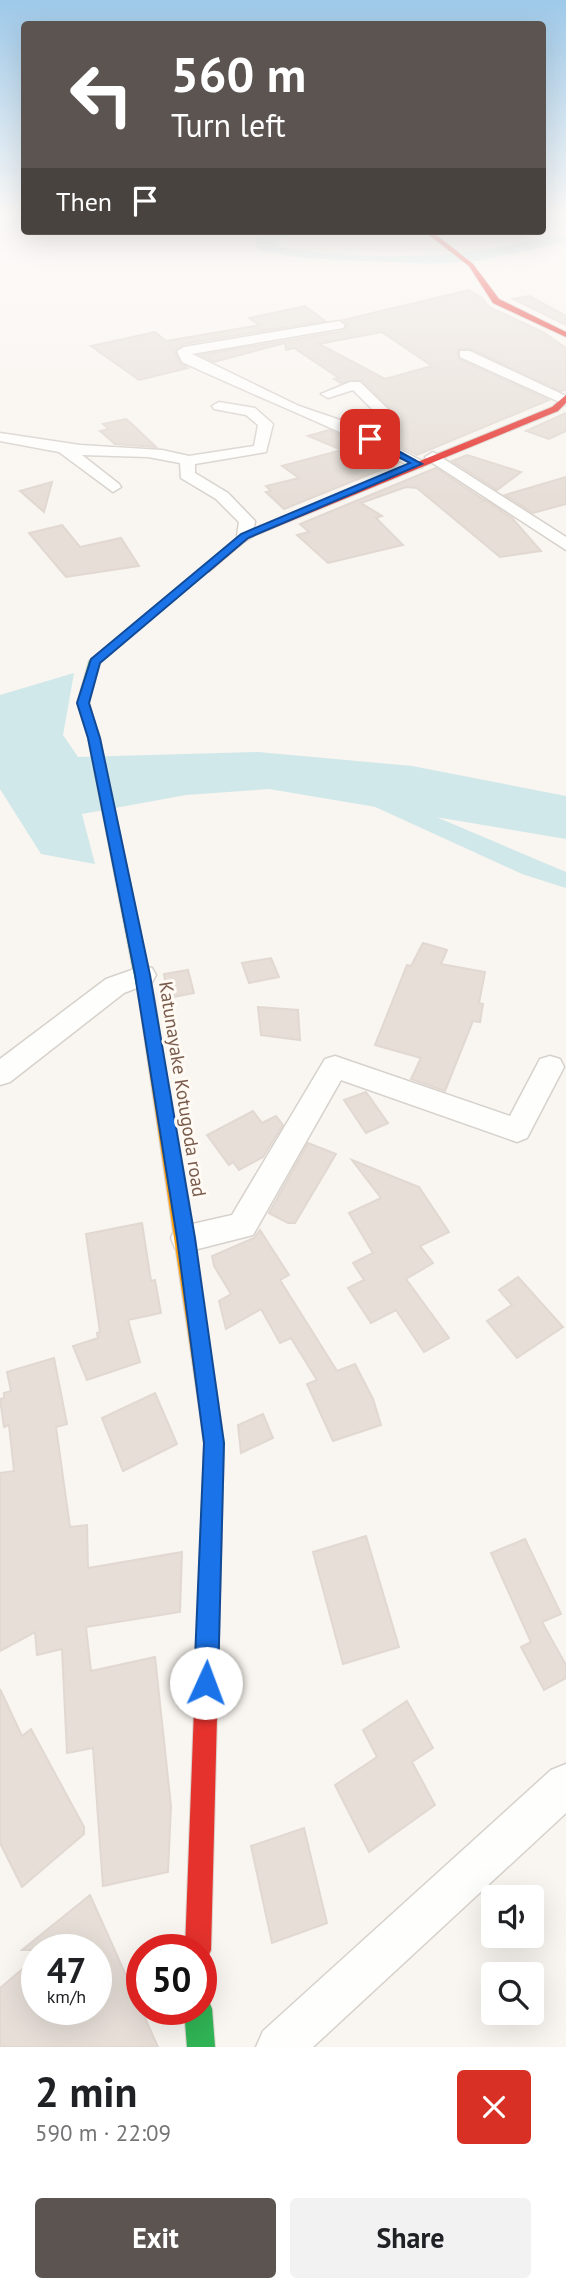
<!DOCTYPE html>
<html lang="en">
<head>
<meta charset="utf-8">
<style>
	:root { --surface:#fff; --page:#f2f2f2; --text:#202124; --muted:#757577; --accent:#5c5450 }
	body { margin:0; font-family:"PT Sans",sans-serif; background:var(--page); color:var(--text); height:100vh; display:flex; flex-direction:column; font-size:26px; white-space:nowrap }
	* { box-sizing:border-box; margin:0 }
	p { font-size:23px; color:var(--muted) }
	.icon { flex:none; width:38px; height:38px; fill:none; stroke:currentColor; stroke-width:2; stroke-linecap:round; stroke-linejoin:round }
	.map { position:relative; height:2047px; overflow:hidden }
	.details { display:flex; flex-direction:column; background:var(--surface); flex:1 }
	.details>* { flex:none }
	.hud { position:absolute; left:21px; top:21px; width:525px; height:214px; border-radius:7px; box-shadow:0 7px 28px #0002; background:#5c5450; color:#fff; overflow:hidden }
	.tools { position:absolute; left:481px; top:1885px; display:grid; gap:14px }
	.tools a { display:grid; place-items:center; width:63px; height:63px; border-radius:7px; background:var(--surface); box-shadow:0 7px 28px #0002; font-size:35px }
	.speed { position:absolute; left:21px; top:1934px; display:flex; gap:14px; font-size:35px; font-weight:700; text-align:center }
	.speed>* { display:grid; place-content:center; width:91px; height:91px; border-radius:50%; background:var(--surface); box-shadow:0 7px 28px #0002; line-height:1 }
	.speed small { font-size:18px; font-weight:400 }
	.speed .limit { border:10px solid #d22; background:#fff; color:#111 }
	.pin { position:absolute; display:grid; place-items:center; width:60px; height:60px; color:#fff; margin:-30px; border-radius:14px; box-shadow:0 4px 10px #0006 }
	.me { position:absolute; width:77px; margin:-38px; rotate:2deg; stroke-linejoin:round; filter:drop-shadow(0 0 5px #0008) }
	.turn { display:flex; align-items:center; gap:24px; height:147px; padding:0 35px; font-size:32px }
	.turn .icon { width:91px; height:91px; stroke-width:2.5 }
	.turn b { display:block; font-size:49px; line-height:60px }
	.then { display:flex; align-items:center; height:66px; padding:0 35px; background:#0003; gap:14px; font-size:26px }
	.round { display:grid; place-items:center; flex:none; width:74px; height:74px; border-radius:7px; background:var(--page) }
	.summary { display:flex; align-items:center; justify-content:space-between; height:119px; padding:0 35px }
	h1 { font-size:42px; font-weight:700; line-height:52px }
	.primary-button { display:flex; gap:14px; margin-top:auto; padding:14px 35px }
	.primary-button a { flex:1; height:80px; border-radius:7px; background:var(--accent); color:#fff; font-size:28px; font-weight:700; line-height:80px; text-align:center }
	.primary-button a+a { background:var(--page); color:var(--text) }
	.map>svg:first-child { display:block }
	.water { fill:#d0e8ea }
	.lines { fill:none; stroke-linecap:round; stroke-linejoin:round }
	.stream { stroke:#d0e8ea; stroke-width:3.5 }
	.canal { fill:#d0e8ea; fill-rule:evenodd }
	.building { fill:#e6ded7; stroke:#e2d8d2; stroke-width:2; fill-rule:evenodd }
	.street-casing { stroke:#d7d1cb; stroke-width:3 }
	.fast-casing { stroke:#d9d2cb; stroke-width:2 }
	.slow-casing { stroke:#d9d2cb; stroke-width:2 }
	.jam-casing { stroke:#d9d2cb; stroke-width:2 }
	.street { fill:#fefefd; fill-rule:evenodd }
	.fast { fill:#30b455; fill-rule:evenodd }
	.slow { fill:#ff9f0a; fill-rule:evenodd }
	.jam { fill:#e5322d; fill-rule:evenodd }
	.route { fill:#1a73e8; stroke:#114b97; stroke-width:2 }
	.labels { text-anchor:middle; stroke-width:6; stroke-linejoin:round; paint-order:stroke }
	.street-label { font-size:19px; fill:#7a5c4d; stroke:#fffaf3 }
</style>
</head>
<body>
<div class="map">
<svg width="566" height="2047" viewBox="0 0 566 2047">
	<rect width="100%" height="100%" fill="#f9f5f0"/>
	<g class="water">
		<path d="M266,231H295L276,242L280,247C345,258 410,259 475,251C506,247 535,238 566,236V242L477,261L430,264L302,258L263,251L255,245L258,236Z"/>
		<path d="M74,673L63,735L78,757L258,752L412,766L566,796V839L269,789L186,795L82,814L95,864L41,854L0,789V695Z"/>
	</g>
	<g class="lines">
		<path class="stream" d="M0,215L14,213"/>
		<path class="canal" d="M368,788L566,872V888L522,874L360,800L357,795Z"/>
	</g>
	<g class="building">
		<path d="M469,290L482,298L489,307L543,332L566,348V390L561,391L471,349H458L459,359L549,400L417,455L364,427L394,412L362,380L341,383L334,379L339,378L294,348L286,350L285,343L214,362L200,355L343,331L348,324L343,320ZM382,332L432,366L385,379L319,344Z"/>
		<path d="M529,296L566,316V325L513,299Z"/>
		<path d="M305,306L325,321L184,344L175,352L180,363L188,368L139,380L91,346L155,332L166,341L260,325L249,318Z"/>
		<path d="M566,413V431L549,439L526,431Z"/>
		<path d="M126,419L133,425L156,447L115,444L100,431L109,429L103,424Z"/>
		<path d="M329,430L398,463L284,509L266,492L271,491L266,486L299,478L282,466L342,450L308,436Z"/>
		<path d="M467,455L521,472L497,490L452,461Z"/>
		<path d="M436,468L484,500L481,502L485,500L512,518L541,551L500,557L417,488L406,487L361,503L382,516L376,518L403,545L328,563L297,535L309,532L300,524Z"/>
		<path d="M566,477V504L533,513L505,495Z"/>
		<path d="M52,482L44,512L20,491Z"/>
		<path d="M62,525L80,547L121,538L139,566L66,577L29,533Z"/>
		<path d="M423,943L447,950L441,964L485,972L479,1003L483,1004L480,1022L473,1021L445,1091L411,1079L421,1058L375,1045L407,965L411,966Z"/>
		<path d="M271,958L279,977L249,983L242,963Z"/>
		<path d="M188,970L194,993L168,998L164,974Z"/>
		<path d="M258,1007L298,1010L300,1040L261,1035Z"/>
		<path d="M366,1092L388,1123L366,1133L344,1100Z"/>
		<path d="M253,1111L262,1123L276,1116L283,1125L263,1157L239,1170L233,1162L229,1165L207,1135Z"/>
		<path d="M308,1143L336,1154L295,1223H288L269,1213Z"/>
		<path d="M352,1160L419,1187L449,1232L420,1246L433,1263L406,1279L449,1338L424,1352L396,1310L371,1323L348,1288L364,1280L353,1263L373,1253L349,1213L381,1198Z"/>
		<path d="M142,1223L151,1281L155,1280L161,1313L128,1320L140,1362L87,1380L73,1346L98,1338L97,1333L100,1332L86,1234Z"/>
		<path d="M260,1230L289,1275L280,1280L337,1371L355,1364L373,1399L381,1425L333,1441L307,1384L317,1380L291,1338L280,1343L261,1309L226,1329L219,1301L231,1294L214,1266L212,1256L254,1238Z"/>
		<path d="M518,1277L563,1327L517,1358L487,1321L512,1305L499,1290Z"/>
		<path d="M54,1358L67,1424L56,1427L70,1527L87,1525L88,1568L182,1552L180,1612L86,1627L91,1671L155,1657L171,1806L168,1872L103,1886L93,1748L67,1753L62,1649L37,1655L35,1632L0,1651V1473L14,1471L9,1425L4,1427L0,1399L4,1398V1393L11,1391L7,1372Z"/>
		<path d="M155,1393L177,1444L123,1471L102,1418Z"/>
		<path d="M263,1414L273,1438L241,1453L238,1425Z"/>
		<path d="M366,1536L399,1647L343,1664L313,1552Z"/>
		<path d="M525,1539L561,1614L542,1622L566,1665V1678L544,1690L521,1647L531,1642L491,1553Z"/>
		<path d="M0,1689L22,1736L31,1729L84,1827V1834L22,1887L0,1843Z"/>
		<path d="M407,1701L433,1748L412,1762L435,1805L369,1852L335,1785L377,1757L363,1730Z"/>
		<path d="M304,1828L327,1923L272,1943L251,1846Z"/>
		<path d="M90,1895L158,2047H0V1988L37,1957V2009H96V1950H22Z"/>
	</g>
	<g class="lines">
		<g class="street-casing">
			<g id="street">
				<path d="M339,321L345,325L343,328L192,354L299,406L346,422L374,411L353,390L328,398L321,394L350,382H360L391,412L358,427L422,461V467H412C337,428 259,398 182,362L177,351L184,347Z"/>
				<path d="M460,351H470L566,396V405L460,357Z"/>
				<path d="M219,402L255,408L273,424L266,452L195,464V473L228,493L255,521L253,536L245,541L237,536L239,522L216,499L181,478L180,463L148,457L82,455L119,484L121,487L113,492L59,452L0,441V433L80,445L162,450L189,456L254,446L258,425L246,415L214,409L212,406Z"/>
				<path d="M433,452L566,537V550L428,460L425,457Z"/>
				<path d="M143,966L152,968L156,975L152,982L124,993L10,1082L0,1085V1059L106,979Z"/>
				<path d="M335,1056L510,1116L540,1059L550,1056L560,1059L564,1067L527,1138L517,1142L341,1080L253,1235L186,1252L175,1248L171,1238L175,1228L232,1215L325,1059Z"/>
				<path d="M566,1764V1813L313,2047H256L263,2031L551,1770Z"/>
			</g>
		</g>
		<g class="fast-casing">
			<g id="fast">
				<path d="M201,568L210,570L100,662L89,703L100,738L155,1001L147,1007L139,1001L88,738L77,703L89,661Z"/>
				<path d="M201,1997L208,1999L212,2009L215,2047H187L184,2009H201Z"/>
			</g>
		</g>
		<g class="slow-casing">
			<path id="slow" d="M147,995L155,1001L216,1387L213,1394L206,1397L199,1394L196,1387L139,1001Z"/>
		</g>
		<g class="jam-casing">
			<g id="jam">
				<path d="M424,231H431L473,264L499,299L566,332V337L493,303L469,266Z"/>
				<path d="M566,395V403L558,411L249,538L209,572L200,570L241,534L552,407Z"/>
				<path d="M206,1377L213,1380L216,1387L224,1443L211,1950L207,1959L201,1962V1950H185L204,1443L196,1387L199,1380Z"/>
			</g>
		</g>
		<use href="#street" class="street"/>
		<use href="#fast" class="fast"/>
		<use href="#slow" class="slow"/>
		<use href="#jam" class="jam"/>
	</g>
	<linearGradient id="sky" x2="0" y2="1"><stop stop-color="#9ec9e9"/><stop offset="0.43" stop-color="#fcfaf8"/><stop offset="1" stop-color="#fcfaf8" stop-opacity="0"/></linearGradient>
	<rect width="566" height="499" fill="url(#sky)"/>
	<path class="route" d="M367,437H373L422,464L248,538L100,663L89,703L100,738L150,975L195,1238L224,1443L218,1683L215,1691L206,1694L198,1691L194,1683L204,1443L177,1238L135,975L88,738L77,703L91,659L241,534L410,463L367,441Z"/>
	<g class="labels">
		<g class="street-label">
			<text transform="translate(183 1089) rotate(81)" y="7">Katunayake Kotugoda road</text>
		</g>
	</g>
</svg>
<div class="tools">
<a><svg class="icon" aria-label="sound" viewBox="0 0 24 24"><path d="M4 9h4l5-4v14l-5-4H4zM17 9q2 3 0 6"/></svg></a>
<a><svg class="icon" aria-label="search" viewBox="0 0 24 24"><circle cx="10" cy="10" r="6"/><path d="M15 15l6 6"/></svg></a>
</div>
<div class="speed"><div>47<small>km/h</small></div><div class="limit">50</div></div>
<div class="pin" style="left:370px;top:439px;background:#d93025"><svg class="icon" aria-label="arrive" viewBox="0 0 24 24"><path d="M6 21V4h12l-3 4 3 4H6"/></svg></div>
<svg class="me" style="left:206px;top:1683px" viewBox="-20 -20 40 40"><circle r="19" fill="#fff"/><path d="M0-13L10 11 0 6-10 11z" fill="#1a73e8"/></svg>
<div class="hud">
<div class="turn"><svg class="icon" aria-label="left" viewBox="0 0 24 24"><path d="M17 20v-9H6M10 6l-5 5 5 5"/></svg><div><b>560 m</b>Turn left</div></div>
<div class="then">Then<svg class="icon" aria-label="arrive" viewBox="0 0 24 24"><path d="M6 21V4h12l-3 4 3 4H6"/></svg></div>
</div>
</div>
<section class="details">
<div class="summary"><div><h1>2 min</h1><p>590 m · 22:09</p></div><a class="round" style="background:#d93025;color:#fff"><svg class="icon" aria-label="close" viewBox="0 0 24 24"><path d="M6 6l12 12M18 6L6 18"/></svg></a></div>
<div class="primary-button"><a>Exit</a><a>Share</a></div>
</section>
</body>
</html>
